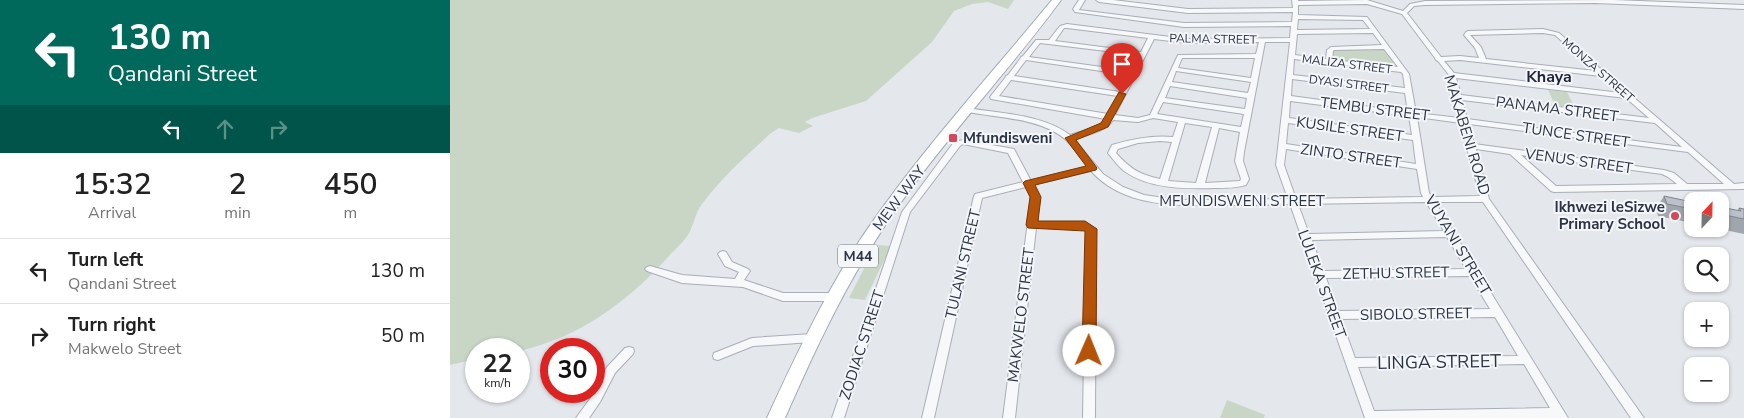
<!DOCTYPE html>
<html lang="en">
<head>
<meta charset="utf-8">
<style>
	:root { --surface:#fff; --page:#f6f6f6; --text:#222; --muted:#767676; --line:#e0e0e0 }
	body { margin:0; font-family:"Nunito Sans",sans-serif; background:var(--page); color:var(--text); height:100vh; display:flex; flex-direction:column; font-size:19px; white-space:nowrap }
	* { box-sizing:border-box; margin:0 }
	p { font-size:16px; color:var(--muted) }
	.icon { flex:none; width:28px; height:28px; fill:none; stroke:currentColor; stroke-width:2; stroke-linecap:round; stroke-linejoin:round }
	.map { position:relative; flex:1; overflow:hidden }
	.side { display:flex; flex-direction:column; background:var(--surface); width:450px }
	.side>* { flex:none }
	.guide { background:#00695c; color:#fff; overflow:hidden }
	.needle { width:32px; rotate:22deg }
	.fabs { position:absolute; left:1234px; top:192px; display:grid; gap:10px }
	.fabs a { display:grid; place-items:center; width:45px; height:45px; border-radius:10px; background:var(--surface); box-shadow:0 1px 4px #0004; font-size:25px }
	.speed { position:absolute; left:15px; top:338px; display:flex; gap:10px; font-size:25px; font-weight:700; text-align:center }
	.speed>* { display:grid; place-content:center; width:65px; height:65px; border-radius:50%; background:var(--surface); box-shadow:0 1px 4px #0004; line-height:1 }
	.speed small { font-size:12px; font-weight:400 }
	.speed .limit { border:8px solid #d22; background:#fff; color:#111 }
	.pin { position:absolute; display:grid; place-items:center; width:42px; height:42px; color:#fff; margin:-51px -21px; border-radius:50% 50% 50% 0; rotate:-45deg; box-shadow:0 0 5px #0007 }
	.pin .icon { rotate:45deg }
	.me { position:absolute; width:55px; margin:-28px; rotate:1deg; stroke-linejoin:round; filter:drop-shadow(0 0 4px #0008) }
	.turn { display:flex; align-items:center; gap:18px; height:105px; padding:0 25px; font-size:22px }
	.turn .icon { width:65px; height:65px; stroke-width:2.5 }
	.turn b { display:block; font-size:35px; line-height:42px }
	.lanes { display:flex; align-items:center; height:48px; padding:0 25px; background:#0003; justify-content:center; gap:25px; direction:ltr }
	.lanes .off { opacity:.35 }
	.eta { display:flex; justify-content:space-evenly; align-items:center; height:85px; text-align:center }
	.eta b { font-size:30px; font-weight:600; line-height:35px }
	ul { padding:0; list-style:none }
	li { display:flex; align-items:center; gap:15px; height:65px; padding:0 25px; border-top:1px solid var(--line) }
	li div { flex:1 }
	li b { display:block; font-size:19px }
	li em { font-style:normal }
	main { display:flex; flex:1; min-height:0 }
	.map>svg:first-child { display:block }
	.green { fill:#c9d6c5 }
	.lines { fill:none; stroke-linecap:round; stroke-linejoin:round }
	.street-casing { stroke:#a9aeb7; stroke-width:2 }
	.primary-casing { stroke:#a3abb8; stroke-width:2 }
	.street { fill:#f7f8fa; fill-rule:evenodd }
	.primary { fill:#fff; fill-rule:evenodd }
	.wall { fill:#a1a5ae }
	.shaded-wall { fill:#83868d }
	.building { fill:#bbc0ca; stroke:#83868d }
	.route { fill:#b45309; stroke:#753606 }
	.poi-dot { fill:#d1495b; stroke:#f4f6f9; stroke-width:2 }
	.labels { text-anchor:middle; stroke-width:4; stroke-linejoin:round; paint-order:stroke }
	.far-street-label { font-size:12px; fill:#2b3445; stroke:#f4f6f9 }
	.shield { fill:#f4f6f9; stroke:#676e7b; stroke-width:1 }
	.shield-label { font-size:14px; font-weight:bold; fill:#2b3445 }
	.street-label { font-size:15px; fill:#2b3445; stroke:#f4f6f9 }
	.poi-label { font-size:15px; font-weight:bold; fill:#2b3445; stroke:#f4f6f9; text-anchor:start }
	.far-district-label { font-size:16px; font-weight:bold; fill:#1d2536; stroke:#f4f6f9 }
	.near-street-label { font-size:18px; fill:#2b3445; stroke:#f4f6f9 }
</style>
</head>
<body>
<main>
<section class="side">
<div class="guide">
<div class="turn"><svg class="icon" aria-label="left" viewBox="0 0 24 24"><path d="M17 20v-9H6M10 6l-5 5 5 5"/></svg><div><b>130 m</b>Qandani Street</div></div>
<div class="lanes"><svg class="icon" aria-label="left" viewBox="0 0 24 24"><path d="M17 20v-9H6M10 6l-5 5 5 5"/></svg><svg class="icon off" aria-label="ahead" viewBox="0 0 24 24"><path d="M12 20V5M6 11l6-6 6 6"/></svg><svg class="icon off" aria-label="right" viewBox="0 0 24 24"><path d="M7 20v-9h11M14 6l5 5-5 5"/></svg></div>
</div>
<div class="eta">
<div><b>15:32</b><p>Arrival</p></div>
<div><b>2</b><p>min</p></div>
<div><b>450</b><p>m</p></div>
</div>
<ul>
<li><svg class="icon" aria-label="left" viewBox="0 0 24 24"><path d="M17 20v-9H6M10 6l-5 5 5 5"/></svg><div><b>Turn left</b><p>Qandani Street</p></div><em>130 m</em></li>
<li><svg class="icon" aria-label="right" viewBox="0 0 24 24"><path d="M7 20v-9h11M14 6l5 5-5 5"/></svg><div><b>Turn right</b><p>Makwelo Street</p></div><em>50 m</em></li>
</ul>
</section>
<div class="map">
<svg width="1294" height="418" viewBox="0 0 1294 418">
	<rect width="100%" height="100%" fill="#e4e7ec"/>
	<g class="green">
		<path d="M0,0H564L558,9L538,2L522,4L504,11L482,42L416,101L362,118L355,122L363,126L349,133L329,128L321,133C297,155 272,177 252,204C245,213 244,225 238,235C233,243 224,250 218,257C178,302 128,338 69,351V349H26V359L0,365Z"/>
		<path d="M933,49L937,50L949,67L882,59V50Z"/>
		<path d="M1098,90L1117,92L1125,108L1105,105Z"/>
		<path d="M426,245L441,246L415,300L399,298Z"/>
		<path d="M777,400L815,415L814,418H770Z"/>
	</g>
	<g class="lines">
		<g class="street-casing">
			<g id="street">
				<path d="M629,0H635L629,10L734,23L842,22L843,12L738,13L649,2L646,0H663L738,9L843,8L842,0H848V1L917,0L953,11L960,4L975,1L1163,0L1294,5V9L1145,3L975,5L964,6L957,13L991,57L1010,56L1029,58L1025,48L1014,35L1016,32L1018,31L1093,29L1109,33L1284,184L1294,183V189L1104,192L1101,191L1060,154L1026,149L1039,199L1194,418H1181L1033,202H985L1118,418H915L840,204C817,205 794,205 770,205C726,206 673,207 641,171L583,185L589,197L587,222H635L646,229L645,418H633L636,230L633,228H586L565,418H553L581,197L576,187L532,198L484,418H472L524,196L525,194L573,182L558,153L513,144L510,146L460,212L394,418H382L452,212L504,142L513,140L564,149L581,181L638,167C631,157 624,147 615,139C590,118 549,118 518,112L514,110L518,108C551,114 592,114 620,135C632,131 648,128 656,119L541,99L540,97L555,78L556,76L558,75L570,59L571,57L573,56L586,40H599L610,26L617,24L737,39L840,38L841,26L734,27L625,12L623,9ZM917,4L952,14L985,58L986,60L988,61L999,75L1010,118L966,113L959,74L917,17L848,15V5ZM848,19L913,20L920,29L847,30ZM614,28H617L698,38L691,52L605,41ZM923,33L932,45L881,47L877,50L876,59L845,55L847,34ZM1093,33L1105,35L1146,71L1036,59L1031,47L1020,35ZM704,39L737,43L809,42L806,54L728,55L700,115L688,118L665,115ZM815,42H840L826,165L838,199L728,200L694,195L673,187L653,174L624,139C637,135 656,132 663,120L688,122L703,118L728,122L723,137C702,135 682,139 662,145L658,153C663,159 668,166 674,171C699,189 735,189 765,188C776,188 786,188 796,185L799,179L793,161L794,152ZM590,43L689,55L681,71L579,57ZM934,49L948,67L882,60L883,51L884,50ZM732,58H805L801,78L728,68ZM844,59L951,72L953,74L955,88L843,75ZM576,60L679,75L670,92L564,76ZM1010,60L1151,76L1171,93L1004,73L994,61ZM726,71L801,82L798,93L722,82ZM1006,78L1176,98L1199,118L1011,95ZM842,79L955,93L958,112L841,96ZM561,80L668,96L658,114L549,96ZM720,86L797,98L795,109L715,98ZM1012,100L1205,123L1232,147L1017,119ZM840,101L959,116L962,135L839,118ZM713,102L794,114L791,127L707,114ZM967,117L1011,123L1017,144L1015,146L1017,148L1030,196L982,197L979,193ZM735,123L762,127L746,183L718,181ZM838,123L963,140L966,164L836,144ZM1019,124L1238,152L1274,184H1237L1224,173L1214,170L1024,144ZM769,128L790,132L785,161L791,179L790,181L755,183ZM710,141L722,142L710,179C690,175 679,168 666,153L668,149L688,143ZM836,149L967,169L971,193L973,197L846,199L834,165ZM1071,155L1212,174L1218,177L1227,184L1106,186ZM976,202L994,231L859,234L848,204ZM997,237L1016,269L873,271L862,240ZM1020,276L1040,309L888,311L876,278ZM1045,317L1068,356L905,358L891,319ZM1074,364L1100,408L924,411L908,367Z"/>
				<path d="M273,251L276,252L282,262L298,269L300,271L294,280L333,293H384L388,294L389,297L388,300L384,301H333L293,287L232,283L197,271L195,269L197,267L200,266L232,275L285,279L289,272L275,266L268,254L270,252Z"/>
				<path d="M362,334L366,335L367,338L366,341L362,342L303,346L268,360L264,359L263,356L264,353L302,338Z"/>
				<path d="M179,347L183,348L184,351L183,354L165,373L150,402L139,418H126L142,396L157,367L175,348Z"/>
			</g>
		</g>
		<g class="primary-casing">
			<path id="primary" d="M602,0H611C550,83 476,158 422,246C388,300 361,359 335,418H317C345,357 374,296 410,240C466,156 538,78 602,0Z"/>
		</g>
		<use href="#street" class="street"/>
		<use href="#primary" class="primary"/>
	</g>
	<g class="wall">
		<path d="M1214,196L1242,202V223L1208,216L1206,209Z"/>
		<path d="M1270,207L1287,211L1289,208L1294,209V234L1270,229Z"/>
		<path d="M1247,229H1255L1253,231L1248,233Z"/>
	</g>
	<path class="shaded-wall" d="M1251,229H1255L1253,231L1248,233Z"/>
	<g class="building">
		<path d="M1214,196L1242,202V209L1217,204Z"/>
		<path d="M1270,207L1291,211L1289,208L1294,209V219L1270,214Z"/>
	</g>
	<path class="route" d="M669,92L676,94L658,127L626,140L647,168L646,170L585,185L591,197L588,221H635L647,229L646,351L644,355H634L632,351L635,231L578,228L576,225L580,197L573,183L575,181L636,166L615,138L651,123Z"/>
	<g class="poi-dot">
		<rect x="498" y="133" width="10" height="10" rx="2.5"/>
		<circle cx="1225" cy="216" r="5"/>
	</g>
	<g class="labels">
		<g class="far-street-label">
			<text transform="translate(763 39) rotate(1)" y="4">PALMA STREET</text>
			<text transform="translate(897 64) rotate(7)" y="4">MALIZA STREET</text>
			<text transform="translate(1148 70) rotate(41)" y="4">MONZA STREET</text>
			<text transform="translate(899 84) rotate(7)" y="4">DYASI STREET</text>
		</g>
		<rect class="shield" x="388" y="244.5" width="40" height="23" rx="4"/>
		<g class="shield-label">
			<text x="408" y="261">M44</text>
		</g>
		<g class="street-label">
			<text transform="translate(925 109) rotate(7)" y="5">TEMBU STREET</text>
			<text transform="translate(1107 109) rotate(7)" y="5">PANAMA STREET</text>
			<text transform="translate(900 129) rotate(8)" y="5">KUSILE STREET</text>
			<text transform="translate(1017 135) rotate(73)" y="5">MAKABENI ROAD</text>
			<text transform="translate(1126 135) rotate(8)" y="5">TUNCE STREET</text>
			<text transform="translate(901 156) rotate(8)" y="5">ZINTO STREET</text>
			<text transform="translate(1129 161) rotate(8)" y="5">VENUS STREET</text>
			<text transform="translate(449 198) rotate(-53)" y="5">MEW WAY</text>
			<text x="792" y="206">MFUNDISWENI STREET</text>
			<text transform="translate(1008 245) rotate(59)" y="5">VUYANI STREET</text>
			<text transform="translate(513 264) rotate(-77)" y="5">TULANI STREET</text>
			<text transform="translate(946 273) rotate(-1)" y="5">ZETHU STREET</text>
			<text transform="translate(872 284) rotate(70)" y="5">LULEKA STREET</text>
			<text transform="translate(966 314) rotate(-1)" y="5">SIBOLO STREET</text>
			<text transform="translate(571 315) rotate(-83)" y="5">MAKWELO STREET</text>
			<text transform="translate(412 345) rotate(-72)" y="5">ZODIAC STREET</text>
		</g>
		<g class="poi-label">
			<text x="513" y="143">Mfundisweni</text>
			<text x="1215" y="212" text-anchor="end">Ikhwezi leSizwe<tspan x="1215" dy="17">Primary School</tspan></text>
		</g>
		<g class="far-district-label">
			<text x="1099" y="82">Khaya</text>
		</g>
		<g class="near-street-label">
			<text transform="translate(989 362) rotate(-1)" y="6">LINGA STREET</text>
		</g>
	</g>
</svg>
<div class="fabs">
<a><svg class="needle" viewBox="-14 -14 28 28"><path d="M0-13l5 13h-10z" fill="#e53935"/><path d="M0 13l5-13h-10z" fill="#767676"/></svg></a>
<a><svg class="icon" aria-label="search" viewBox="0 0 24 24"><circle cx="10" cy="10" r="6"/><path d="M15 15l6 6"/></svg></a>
<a>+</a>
<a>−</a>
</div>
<div class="speed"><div>22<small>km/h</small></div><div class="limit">30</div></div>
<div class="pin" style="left:672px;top:94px;background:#d93025"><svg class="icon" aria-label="arrive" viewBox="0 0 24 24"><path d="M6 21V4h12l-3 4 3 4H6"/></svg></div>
<svg class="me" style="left:639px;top:351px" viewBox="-20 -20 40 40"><circle r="19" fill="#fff"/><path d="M0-13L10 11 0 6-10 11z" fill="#b45309"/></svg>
</div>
</main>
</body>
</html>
